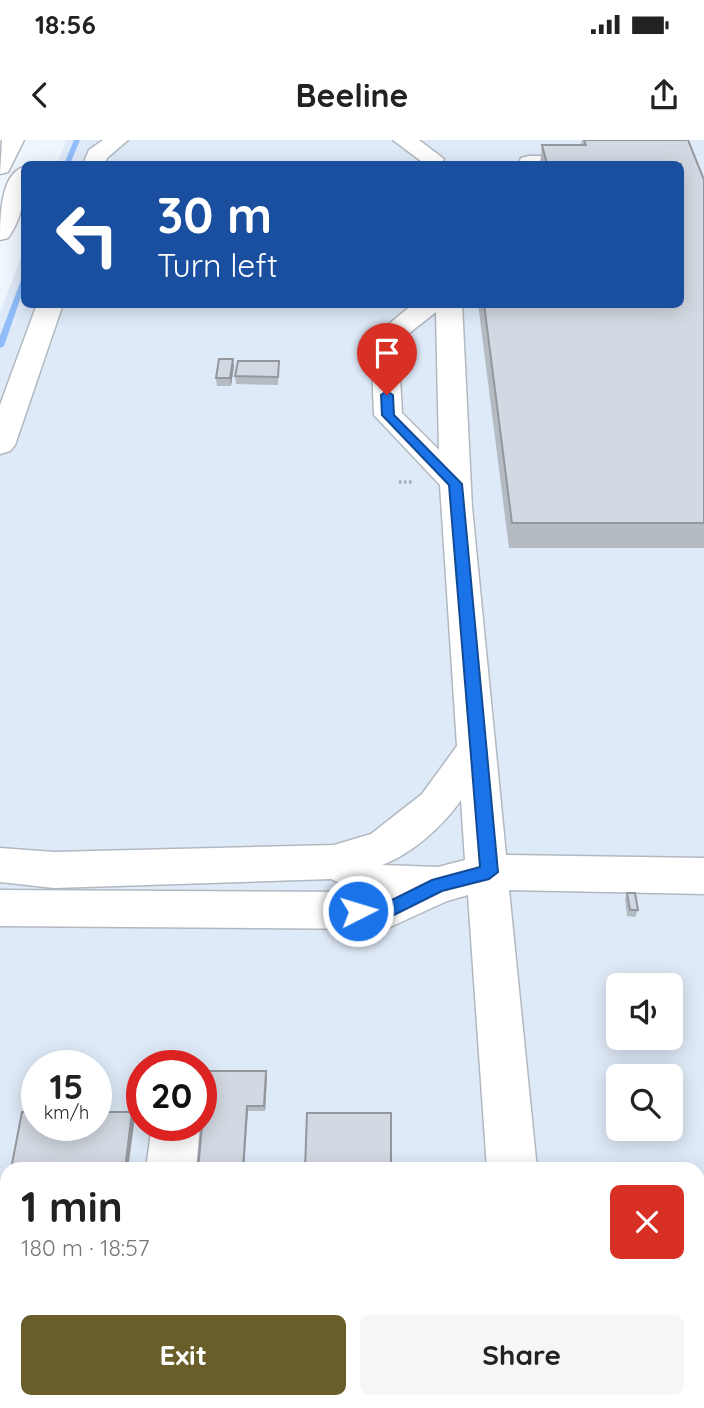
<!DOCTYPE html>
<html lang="en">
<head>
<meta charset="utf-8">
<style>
	:root { --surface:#fff; --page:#f6f6f6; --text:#222; --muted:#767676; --accent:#695d2a }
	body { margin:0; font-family:Quicksand,sans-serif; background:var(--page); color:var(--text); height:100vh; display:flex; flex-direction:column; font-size:26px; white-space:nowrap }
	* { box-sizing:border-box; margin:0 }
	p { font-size:23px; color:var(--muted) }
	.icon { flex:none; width:38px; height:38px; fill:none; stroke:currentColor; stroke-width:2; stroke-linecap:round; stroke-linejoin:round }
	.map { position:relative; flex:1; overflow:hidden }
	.panel { position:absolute; left:0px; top:1022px; width:705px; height:247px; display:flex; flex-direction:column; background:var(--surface); border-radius:21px 21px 0 0; box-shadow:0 4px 18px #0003 }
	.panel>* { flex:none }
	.guide { position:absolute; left:21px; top:21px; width:663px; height:147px; border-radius:10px; box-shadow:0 4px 18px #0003; background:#1a4fa0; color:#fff; overflow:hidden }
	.controls { position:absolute; left:606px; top:833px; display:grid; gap:14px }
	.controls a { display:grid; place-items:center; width:77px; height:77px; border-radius:10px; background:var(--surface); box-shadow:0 4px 18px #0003; font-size:35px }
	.speed { position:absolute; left:21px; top:910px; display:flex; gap:14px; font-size:35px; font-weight:700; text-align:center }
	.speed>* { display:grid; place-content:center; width:91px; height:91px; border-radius:50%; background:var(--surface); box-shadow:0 4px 18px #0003; line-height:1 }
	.speed small { font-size:18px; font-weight:400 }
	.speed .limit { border:10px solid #d22; background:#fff; color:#111 }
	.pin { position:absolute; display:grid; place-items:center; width:60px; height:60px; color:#fff; margin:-72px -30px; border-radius:50% 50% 50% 0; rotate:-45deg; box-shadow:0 0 7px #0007 }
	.pin .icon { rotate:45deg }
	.me { position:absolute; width:77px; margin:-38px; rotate:85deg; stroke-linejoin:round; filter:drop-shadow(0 0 5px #0008) }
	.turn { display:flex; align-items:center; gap:24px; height:147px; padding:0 21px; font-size:32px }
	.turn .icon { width:91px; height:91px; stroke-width:2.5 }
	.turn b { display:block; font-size:49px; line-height:60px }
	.round { display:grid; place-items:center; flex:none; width:74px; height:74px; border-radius:10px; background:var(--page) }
	.summary { display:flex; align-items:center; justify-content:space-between; height:119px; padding:0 21px }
	h1 { font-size:42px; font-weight:700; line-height:52px }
	.cta { display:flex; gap:14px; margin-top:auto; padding:14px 21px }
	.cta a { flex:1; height:80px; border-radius:10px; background:var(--accent); color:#fff; font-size:28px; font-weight:700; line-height:80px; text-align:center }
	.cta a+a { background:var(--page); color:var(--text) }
	.status { display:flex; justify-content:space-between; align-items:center; height:49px; padding:0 35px; background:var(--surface); direction:ltr }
	.status svg { height:19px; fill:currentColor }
	header { display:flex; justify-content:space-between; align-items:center; height:91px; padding:0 21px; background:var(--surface); font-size:32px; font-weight:700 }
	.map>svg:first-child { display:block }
	.built { fill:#dfeaf8; fill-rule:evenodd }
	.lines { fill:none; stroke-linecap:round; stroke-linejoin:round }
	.stream { fill:#91bdfa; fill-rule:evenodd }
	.minor-casing { stroke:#b2b8c0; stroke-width:3 }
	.path { stroke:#a8adb4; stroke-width:3.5; stroke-dasharray:2.5 2.5; stroke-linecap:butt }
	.minor { fill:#fff; fill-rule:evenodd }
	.wall { fill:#b5bbc2 }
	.shaded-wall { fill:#94989e }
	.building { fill:#d3d9e2; stroke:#94989e; stroke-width:2 }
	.route { fill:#1a73e8; stroke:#114b97; stroke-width:2 }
</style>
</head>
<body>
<div class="status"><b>18:56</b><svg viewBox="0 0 49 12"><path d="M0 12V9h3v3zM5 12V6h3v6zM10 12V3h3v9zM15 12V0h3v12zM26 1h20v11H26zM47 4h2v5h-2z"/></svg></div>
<header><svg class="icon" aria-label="back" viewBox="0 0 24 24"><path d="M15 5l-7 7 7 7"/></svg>Beeline<svg class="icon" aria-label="share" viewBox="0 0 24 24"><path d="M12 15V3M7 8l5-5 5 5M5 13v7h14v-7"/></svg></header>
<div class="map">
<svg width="704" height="1268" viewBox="0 0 704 1268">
	<rect width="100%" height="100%" fill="#eff6fe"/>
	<path class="built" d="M66,0H704V1268H0V173L24,109V164H681V24H57ZM618,845H670V898H618ZM37,926H96V985H37ZM142,926H201V985H142ZM618,936H670V989H618ZM7,1029H698V1262H7Z"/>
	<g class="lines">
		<g class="stream">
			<path d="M74,0H80L70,24H64Z"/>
			<path d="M24,138V148L4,206L0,208V196L21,140Z"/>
		</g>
		<g class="minor-casing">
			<g id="minor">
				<path d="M2,0H24L8,32L0,34Z"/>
				<path d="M103,0H128L107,18L105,24H83L89,10Z"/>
				<path d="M393,0H419L444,19L441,24H425Z"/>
				<path d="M529,16H580L591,23L519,24L521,18Z"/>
				<path d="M24,27C26,52 23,77 8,98L0,100C0,80 0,33 24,27Z"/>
				<path d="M37,164H63L15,305L10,311L0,314V265Z"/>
				<path d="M413,164H462L472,367L506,715L704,718V754L509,750L537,1029H487L468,755L447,761L386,789L0,786V750L359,752L331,739L54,748L0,742V708L54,712L334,705L371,694L422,654L457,606L440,345L374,275L371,199ZM436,172L439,310L402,273L398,202ZM461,660L465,720L438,727L382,725C412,714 443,686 461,660Z"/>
				<path d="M152,985H200L196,1029H146Z"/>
				<path d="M698,1102L704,1103V1155L698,1154Z"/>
				<rect x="117" y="1262" width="56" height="6"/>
				<rect x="505" y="1262" width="56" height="6"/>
			</g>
		</g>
		<path class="path" d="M399,342H412"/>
		<use href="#minor" class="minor"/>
	</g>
	<g class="wall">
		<path d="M582,0H688L704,40V408H509L478,164H681V24H540L542,5H581Z"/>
		<path d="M279,221L278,245L236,244L235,236Z"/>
		<path d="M234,226L231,246H217L216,238Z"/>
		<path d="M627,753L638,770L635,777L627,776L625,759Z"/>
		<path d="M266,931L267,937L265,971H248L198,1029Z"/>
		<path d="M7,1050V1110H0V1085Z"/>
	</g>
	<g class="shaded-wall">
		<path d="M233,219L234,226L231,246L230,238Z"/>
		<path d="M266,931L267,937L265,971L264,966Z"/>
		<path d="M247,966L248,971L244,1029H243Z"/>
		<path d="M132,972L135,977L128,1029H125Z"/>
	</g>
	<g class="building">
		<path d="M584,0H688L704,40V383H512L484,164H681V24H547L542,5H586Z"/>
		<path d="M219,219H233L230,238H216Z"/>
		<path d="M238,221H279L278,237L235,236Z"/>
		<path d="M627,753H635L638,770H630Z"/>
		<path d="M207,931H266L264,966H247L243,1029H198Z"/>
		<path d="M22,972H37V985H96V972H132L125,1029H11Z"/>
		<path d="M307,973H391V1029H305Z"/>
		<path d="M7,1050V1106H0V1085Z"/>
	</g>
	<path class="route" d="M387,251L393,255L394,275L462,344L498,732L489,739L442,751L386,779H358L350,771L352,766L384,764L432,740L480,727L449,345L382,275L381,255Z"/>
</svg>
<div class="controls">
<a><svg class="icon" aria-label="sound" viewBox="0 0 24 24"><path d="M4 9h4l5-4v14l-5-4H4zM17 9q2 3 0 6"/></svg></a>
<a><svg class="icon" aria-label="search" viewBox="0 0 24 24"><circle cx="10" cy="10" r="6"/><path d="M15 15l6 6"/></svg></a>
</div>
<div class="speed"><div>15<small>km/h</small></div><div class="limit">20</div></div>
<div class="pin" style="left:387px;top:255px;background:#d93025"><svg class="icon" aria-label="arrive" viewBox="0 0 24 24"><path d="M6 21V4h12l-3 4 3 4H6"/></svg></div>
<svg class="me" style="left:358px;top:771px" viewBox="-20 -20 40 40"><circle r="17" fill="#1a73e8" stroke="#fff" stroke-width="3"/><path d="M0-11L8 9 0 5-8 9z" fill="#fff"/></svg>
<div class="guide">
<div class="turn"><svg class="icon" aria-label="left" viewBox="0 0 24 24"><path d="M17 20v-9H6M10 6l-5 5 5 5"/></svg><div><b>30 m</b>Turn left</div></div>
</div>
<section class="panel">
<div class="summary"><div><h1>1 min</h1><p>180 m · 18:57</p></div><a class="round" style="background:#d93025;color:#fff"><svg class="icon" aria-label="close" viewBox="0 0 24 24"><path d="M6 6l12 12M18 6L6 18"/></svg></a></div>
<div class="cta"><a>Exit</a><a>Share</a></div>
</section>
</div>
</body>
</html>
